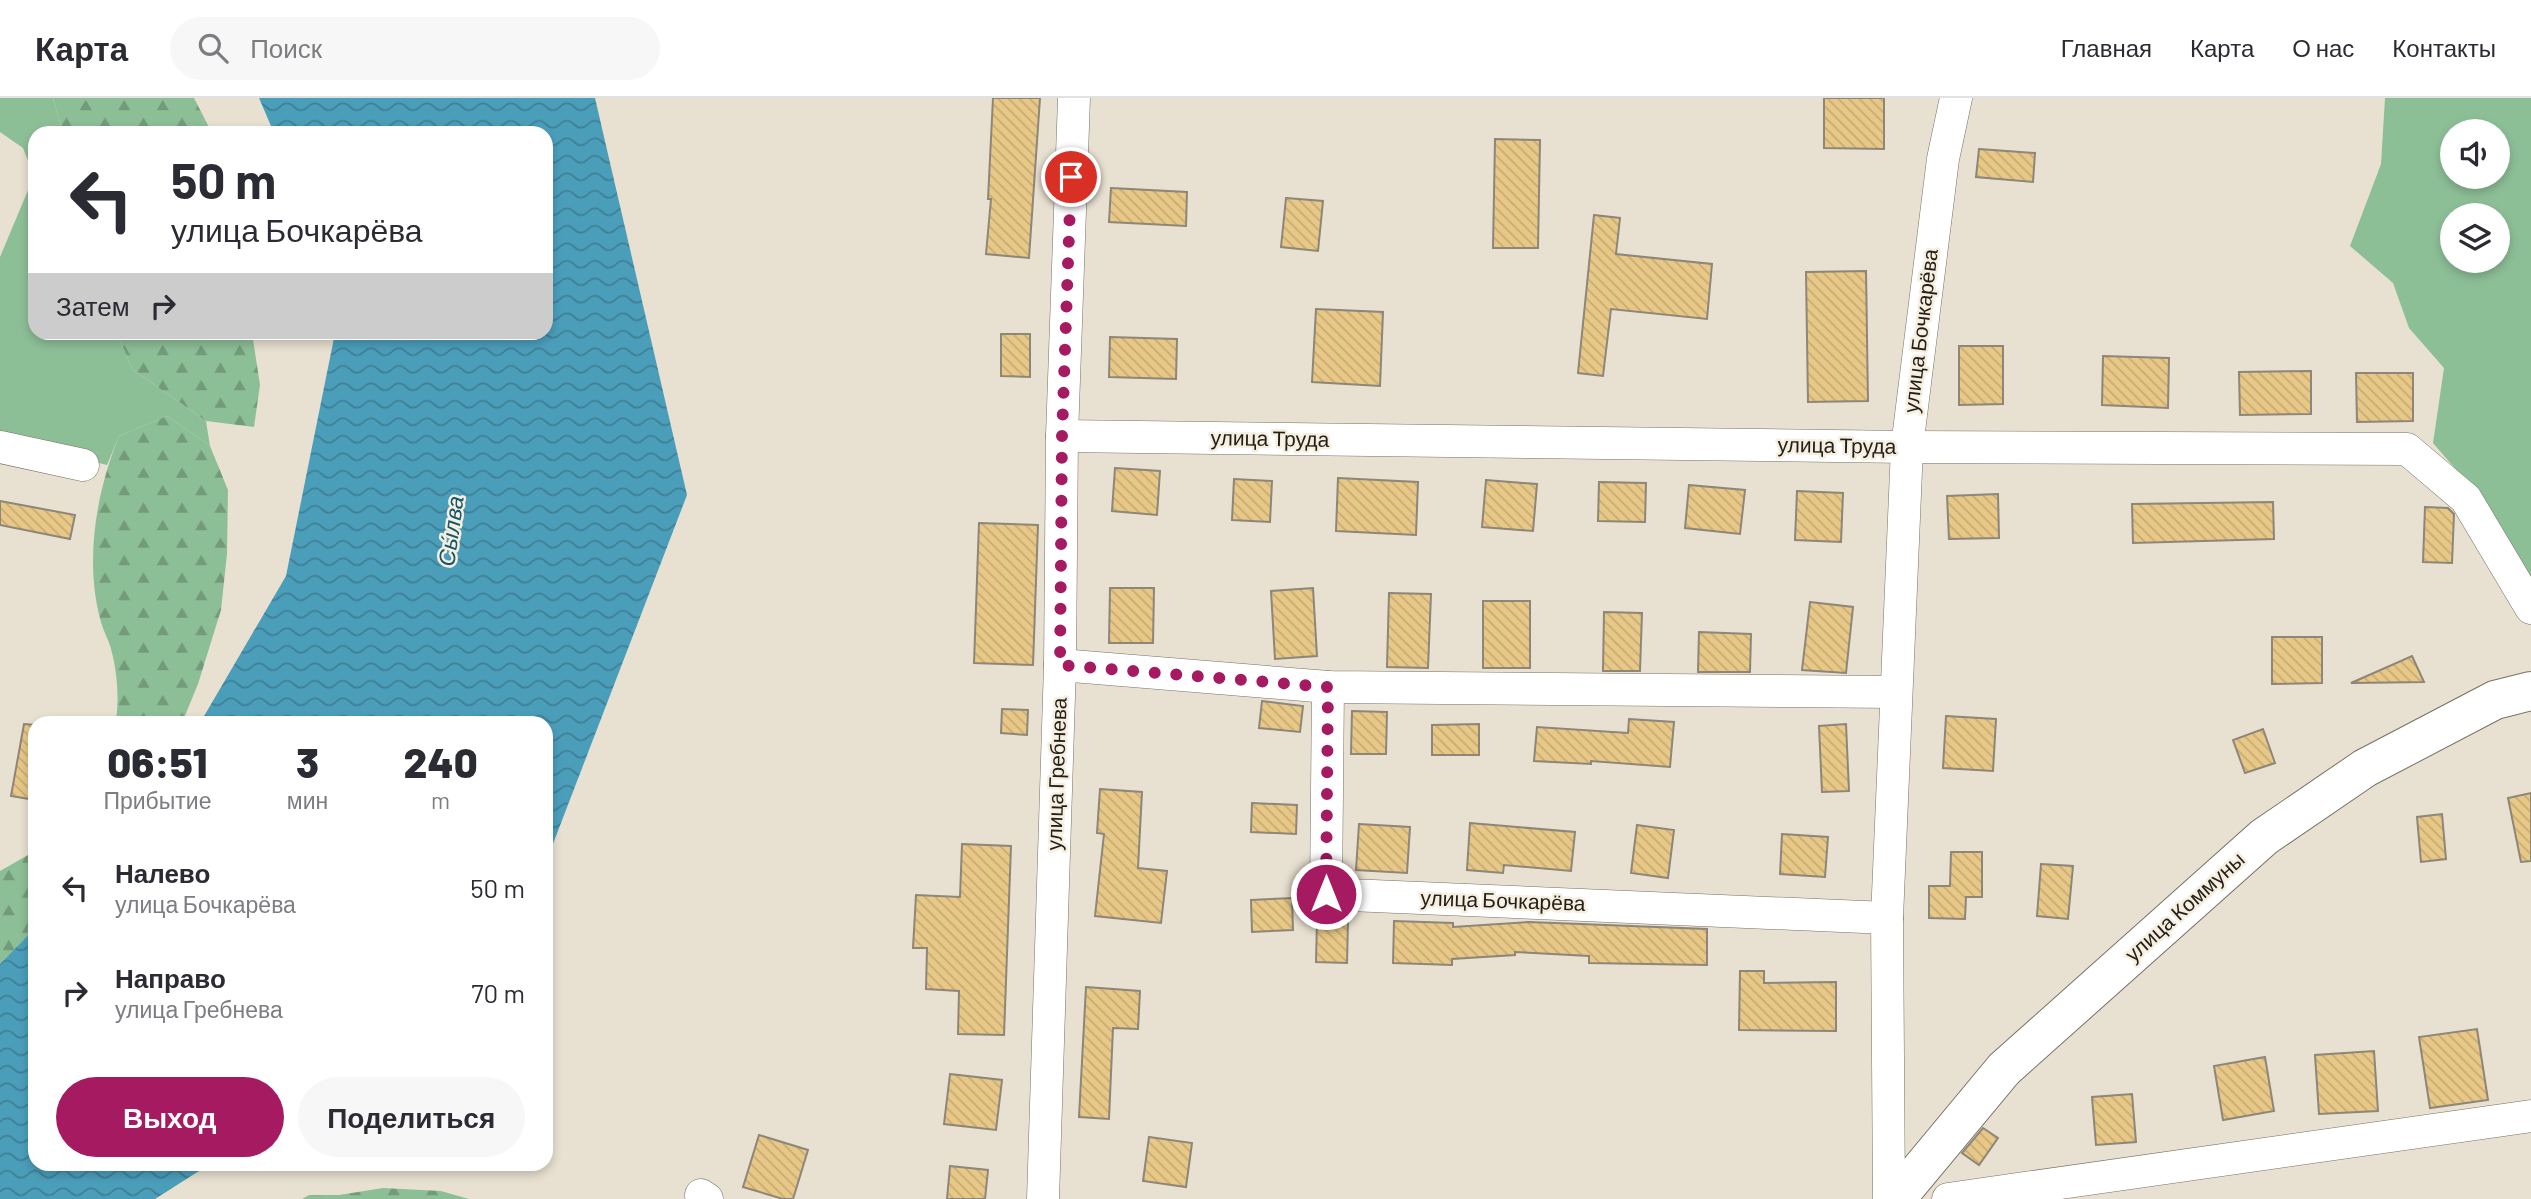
<!DOCTYPE html>
<html lang="ru">
<head>
<meta charset="utf-8">
<style>
	:root { --surface:#fff; --page:#f7f7f7; --text:#2b2b33; --muted:#7c7c81; --line:#e1e1e2; --accent:#a51a61 }
	body { margin:0; font-family:Barlow,sans-serif; background:var(--page); color:var(--text); height:100vh; display:flex; flex-direction:column; font-size:26px; white-space:nowrap }
	* { box-sizing:border-box; margin:0 }
	p { font-size:23px; color:var(--muted) }
	.icon { flex:none; width:38px; height:38px; fill:none; stroke:currentColor; stroke-width:2; stroke-linecap:round; stroke-linejoin:round }
	.map { position:relative; flex:1; overflow:hidden }
	.side { position:absolute; left:28px; top:618px; width:525px; height:455px; display:flex; flex-direction:column; background:var(--surface); border-radius:21px; box-shadow:0 4px 10px #0003 }
	.side>* { flex:none }
	.top-card { position:absolute; left:28px; top:28px; width:525px; height:214px; border-radius:21px; box-shadow:0 4px 10px #0003; background:#fff; color:var(--text); overflow:hidden }
	.fabs { position:absolute; left:2440px; top:21px; display:grid; gap:14px }
	.fabs a { display:grid; place-items:center; width:70px; height:70px; border-radius:50%; background:var(--surface); box-shadow:0 4px 10px #0003; font-size:35px }
	.pin { position:absolute; display:grid; place-items:center; width:60px; height:60px; color:#fff; margin:-30px; border:4px solid #fff; border-radius:50%; box-shadow:0 2px 7px #0007 }
	.me { position:absolute; width:77px; margin:-38px; rotate:0deg; stroke-linejoin:round; filter:drop-shadow(0 0 5px #0008) }
	.turn { display:flex; align-items:center; gap:24px; height:147px; padding:0 28px; font-size:32px }
	.turn .icon { width:91px; height:91px; stroke-width:2.5 }
	.turn b { display:block; font-size:49px; line-height:60px }
	.then { display:flex; align-items:center; height:66px; padding:0 28px; background:#0003; gap:14px; font-size:26px }
	.eta { display:flex; justify-content:space-evenly; align-items:center; height:119px; text-align:center }
	.eta b { font-size:42px; font-weight:800; line-height:49px }
	.primary-button { display:flex; gap:14px; margin-top:auto; padding:14px 28px }
	.primary-button a { flex:1; height:80px; border-radius:42px; background:var(--accent); color:#fff; font-size:28px; font-weight:800; line-height:80px; text-align:center }
	.primary-button a+a { background:var(--page); color:var(--text) }
	ul { padding:0; list-style:none }
	li { display:flex; align-items:center; gap:21px; height:105px; padding:0 28px }
	li div { flex:1 }
	li b { display:block; font-size:26px }
	li em { font-style:normal }
	header { display:flex; align-items:center; gap:42px; box-sizing:border-box; height:98px; padding:0 35px; background:var(--surface); border-bottom:2px solid var(--line) }
	header strong { font-size:33px }
	nav { display:flex; gap:38px; margin-inline-start:auto; font-size:24px }
	.search { width:490px; height:63px; background:var(--page); display:flex; align-items:center; gap:18px; box-sizing:border-box; padding:0 24px; border-radius:38px; color:var(--muted); font-size:26px }
	.map>svg:first-child { display:block }
	.grass { fill:#8dbf97; fill-rule:evenodd }
	.forest { fill:url(#forest-firs) }
	.water { fill:url(#water-waves) }
	.building { fill:url(#building-back-hatch); stroke:#8d8679; stroke-width:2 }
	.lines { fill:none; stroke-linecap:round; stroke-linejoin:round }
	.minor-casing { stroke:#787164; stroke-width:33 }
	.major-casing { stroke:#787164; stroke-width:40 }
	.minor { stroke:#fff; stroke-width:32 }
	.major { stroke:#fff; stroke-width:38 }
	.route { stroke:#a51a61; stroke-width:12; stroke-dasharray:0 21.6 }
	.labels { text-anchor:middle; stroke-width:5; stroke-linejoin:round; paint-order:stroke }
	.street-label { font-size:21px; fill:#221f1a; stroke:#f6eede }
	.water-label { font-size:23px; font-style:italic; fill:#12576b; stroke:#f6eede }
</style>
</head>
<body>
<header>
<strong>Карта</strong>
<div class="search"><svg class="icon" aria-label="search" viewBox="0 0 24 24"><circle cx="10" cy="10" r="6"/><path d="M15 15l6 6"/></svg>Поиск</div>
<nav><a>Главная</a><a>Карта</a><a>О нас</a><a>Контакты</a></nav>
</header>
<div class="map">
<svg width="2531" height="1101" viewBox="0 0 2531 1101">
	<defs>
		<pattern id="forest-firs" width="22" height="20" patternUnits="userSpaceOnUse" patternTransform="scale(1.75)"><rect width="22" height="20" fill="#8dbf97"/><path d="M5 1l3.5 6h-7zM16 11l3.5 6h-7z" fill="#739b7a"/></pattern>
		<pattern id="water-waves" width="16" height="10" patternUnits="userSpaceOnUse" patternTransform="scale(1.75)"><rect width="16" height="10" fill="#4b9eba"/><path d="M0 5q4-4 8 0t8 0" fill="none" stroke="#3e8096"/></pattern>
		<pattern id="building-back-hatch" width="6" height="6" patternUnits="userSpaceOnUse" patternTransform="scale(1.75)"><rect width="6" height="6" fill="#e8c887"/><path d="M-1 5l2 2M0 0l6 6M5-1l2 2" fill="none" stroke="#c7ab74"/></pattern>
	</defs>
	<rect width="100%" height="100%" fill="#e8e1d1"/>
	<g class="grass">
		<path d="M0,0H53L63,35H35V234L117,235L132,271L206,323L210,348L167,318L119,338L107,367L0,339V159L34,78L23,50L0,34Z"/>
		<path d="M2385,0H2531V483L2485,405L2433,345L2444,270L2409,230L2393,185L2350,148L2381,66ZM2452,33H2497V79H2452ZM2452,117H2497V163H2452Z"/>
	</g>
	<g class="forest">
		<path d="M53,0H194L212,35H63Z"/>
		<path d="M117,235H252L260,287L254,329L206,323L132,271Z"/>
		<path d="M167,318L210,348L228,392L227,456L221,512L198,586L182,625H115C120,607 117,573 112,555C110,544 104,535 101,524C84,464 96,395 119,338Z"/>
		<path d="M35,753V830L0,866V773Z"/>
		<path d="M383,1090L441,1093L469,1101H302L309,1097H339Z"/>
	</g>
	<g class="water">
		<path d="M259,0H595L687,397L546,764V625H200L286,478L335,235L546,234V35H274Z"/>
		<path d="M35,830V1066H210L155,1101H0V866Z"/>
	</g>
	<g class="building">
		<path d="M993,0H1040L1029,160L986,156L991,101H988Z"/>
		<path d="M1824,0H1884V51L1824,50Z"/>
		<path d="M1495,41L1540,42L1538,150H1493Z"/>
		<path d="M1979,51L2035,55L2033,84L1976,79Z"/>
		<path d="M1111,90L1187,94L1186,128L1109,124Z"/>
		<path d="M1286,100L1323,103L1318,153L1281,149Z"/>
		<path d="M1594,117L1620,120L1616,156L1712,166L1707,221L1611,211L1603,278L1578,275Z"/>
		<path d="M1866,173L1868,303L1808,304L1806,174Z"/>
		<path d="M1316,211L1383,214L1380,288L1312,284Z"/>
		<path d="M1001,236H1030V279L1001,278Z"/>
		<path d="M1110,239L1177,241L1176,281L1109,279Z"/>
		<path d="M1959,248H2003V306L1959,307Z"/>
		<path d="M2103,258L2169,260L2168,310L2102,307Z"/>
		<path d="M2311,273V316L2240,317L2239,274Z"/>
		<path d="M2356,275H2413V323L2357,324Z"/>
		<path d="M1115,370L1160,373L1157,417L1112,413Z"/>
		<path d="M1338,380L1418,384L1416,437L1336,433Z"/>
		<path d="M1234,381L1272,383L1270,424L1232,422Z"/>
		<path d="M1486,382L1537,386L1533,433L1482,429Z"/>
		<path d="M1599,384L1646,385L1645,424L1598,423Z"/>
		<path d="M1689,387L1745,392L1740,436L1685,430Z"/>
		<path d="M1797,393L1843,395L1841,444L1795,442Z"/>
		<path d="M1998,396L1999,440L1949,441L1947,398Z"/>
		<path d="M0,403L75,417L70,441L0,427Z"/>
		<path d="M2273,404L2274,441L2133,445L2132,406Z"/>
		<path d="M2425,409L2448,410L2454,416L2452,465L2423,464Z"/>
		<path d="M979,425L1038,427L1033,567L974,565Z"/>
		<path d="M1110,490H1154L1153,545H1109Z"/>
		<path d="M1313,490L1317,558L1275,561L1271,493Z"/>
		<path d="M1389,495L1431,496L1428,570L1387,569Z"/>
		<rect x="1483" y="503" width="47" height="67"/>
		<path d="M1810,504L1853,509L1846,575L1802,572Z"/>
		<path d="M1604,514L1642,515L1640,573H1603Z"/>
		<path d="M1699,534L1751,536L1750,574H1698Z"/>
		<path d="M2272,539H2322V585L2272,586Z"/>
		<path d="M2412,558L2424,584L2351,585Z"/>
		<path d="M1262,603L1303,608L1300,634L1259,630Z"/>
		<path d="M1002,611L1028,612L1027,637L1001,635Z"/>
		<path d="M1352,613L1387,614L1386,656H1351Z"/>
		<path d="M1946,618L1996,621L1993,673L1943,670Z"/>
		<path d="M1629,621L1674,624L1670,669L1591,663V666L1534,663L1537,629L1628,635Z"/>
		<path d="M24,626L35,627V702L11,698Z"/>
		<path d="M1479,626V657H1432V627Z"/>
		<path d="M1846,626L1849,693L1822,694L1819,628Z"/>
		<path d="M2263,631L2275,665L2245,675L2233,642Z"/>
		<path d="M1100,691L1142,694L1138,770L1167,773L1161,825L1095,818L1104,736L1097,735Z"/>
		<path d="M2531,695V763L2521,764L2508,700Z"/>
		<path d="M1252,705L1297,707L1296,736L1251,734Z"/>
		<path d="M2442,716L2446,761L2421,764L2417,719Z"/>
		<path d="M1470,725L1575,734L1571,773L1504,767L1503,775L1467,772Z"/>
		<path d="M1359,726L1410,729L1407,775L1356,772Z"/>
		<path d="M1637,727L1674,732L1668,780L1631,775Z"/>
		<path d="M1782,736L1828,739L1825,779L1780,776Z"/>
		<path d="M962,746L1011,748L1004,937L958,936L959,893L926,891L927,850H913L916,797L960,799Z"/>
		<path d="M1951,754H1982V799H1966L1965,821L1929,820V788H1950Z"/>
		<path d="M2041,766L2073,768L2068,821L2037,818Z"/>
		<path d="M1292,800L1293,832L1252,834L1251,802Z"/>
		<path d="M1317,822L1348,823L1347,865L1316,864Z"/>
		<path d="M1394,823L1453,825V829L1529,824L1707,831V867L1589,865V858L1515,854V857L1452,861V867L1393,865Z"/>
		<path d="M1740,873H1764V885L1836,884V933L1739,932Z"/>
		<path d="M1086,889L1140,893L1138,931L1113,930L1109,1021L1079,1019Z"/>
		<path d="M2477,931L2488,1002L2430,1010L2419,939Z"/>
		<path d="M2374,953L2378,1013L2319,1016L2315,957Z"/>
		<path d="M2265,959L2274,1013L2223,1022L2214,968Z"/>
		<path d="M950,976L1002,982L996,1032L944,1026Z"/>
		<path d="M2132,996L2136,1044L2096,1047L2092,999Z"/>
		<path d="M1983,1030L1998,1040L1979,1067L1962,1055Z"/>
		<path d="M759,1037L808,1052L793,1101H783L743,1089Z"/>
		<path d="M1149,1039L1192,1045L1186,1089L1143,1083Z"/>
		<path d="M950,1068L988,1072L985,1101H947Z"/>
	</g>
	<g class="lines">
		<g class="minor-casing">
			<g id="minor">
				<path d="M1062,338L1907,349L2407,351L2466,401L2531,510"/>
				<path d="M0,349L83,367"/>
				<path d="M1060,567L1328,589L1896,594"/>
				<path d="M1328,589L1326,796L1887,820"/>
				<path d="M701,1097L707,1101"/>
				<path d="M1043,1101L1060,567L1062,338L1074,0"/>
				<path d="M1889,1101L1887,820L1907,349L1943,61L1956,0"/>
				<path d="M1948,1101L2531,1018"/>
			</g>
		</g>
		<g class="major-casing">
			<path id="major" d="M1896,1101L2004,971L2264,739L2365,670L2495,602L2531,593"/>
		</g>
		<use href="#minor" class="minor"/>
		<use href="#major" class="major"/>
	</g>
	<g class="lines">
		<path class="route" d="M1071,79L1062,338L1060,567L1328,589L1326,796"/>
	</g>
	<g class="labels">
		<g class="street-label">
			<text transform="translate(1921 233) rotate(-83)" y="7">улица Бочкарёва</text>
			<text transform="translate(1270 341) rotate(1)" y="7">улица Труда</text>
			<text transform="translate(1837 348) rotate(1)" y="7">улица Труда</text>
			<text transform="translate(1057 676) rotate(-88)" y="7">улица Гребнева</text>
			<text transform="translate(1503 803) rotate(2)" y="7">улица Бочкарёва</text>
			<text transform="translate(2185 809) rotate(-42)" y="7">улица Коммуны</text>
		</g>
		<g class="water-label">
			<text transform="translate(451 433) rotate(-82)" y="8">Сы́лва</text>
		</g>
	</g>
</svg>
<div class="fabs">
<a><svg class="icon" aria-label="sound" viewBox="0 0 24 24"><path d="M4 9h4l5-4v14l-5-4H4zM17 9q2 3 0 6"/></svg></a>
<a><svg class="icon" aria-label="layers" viewBox="0 0 24 24"><path d="M12 4l9 5-9 5-9-5zM3 14l9 5 9-5"/></svg></a>
</div>
<div class="pin" style="left:1071px;top:79px;background:#d93025"><svg class="icon" aria-label="arrive" viewBox="0 0 24 24"><path d="M6 21V4h12l-3 4 3 4H6"/></svg></div>
<svg class="me" style="left:1326px;top:796px" viewBox="-20 -20 40 40"><circle r="17" fill="#a51a61" stroke="#fff" stroke-width="3"/><path d="M0-11L8 9 0 5-8 9z" fill="#fff"/></svg>
<div class="top-card">
<div class="turn"><svg class="icon" aria-label="left" viewBox="0 0 24 24"><path d="M17 20v-9H6M10 6l-5 5 5 5"/></svg><div><b>50 m</b>улица Бочкарёва</div></div>
<div class="then">Затем<svg class="icon" aria-label="right" viewBox="0 0 24 24"><path d="M7 20v-9h11M14 6l5 5-5 5"/></svg></div>
</div>
<section class="side">
<div class="eta">
<div><b>06:51</b><p>Прибытие</p></div>
<div><b>3</b><p>мин</p></div>
<div><b>240</b><p>m</p></div>
</div>
<ul>
<li><svg class="icon" aria-label="left" viewBox="0 0 24 24"><path d="M17 20v-9H6M10 6l-5 5 5 5"/></svg><div><b>Налево</b><p>улица Бочкарёва</p></div><em>50 m</em></li>
<li><svg class="icon" aria-label="right" viewBox="0 0 24 24"><path d="M7 20v-9h11M14 6l5 5-5 5"/></svg><div><b>Направо</b><p>улица Гребнева</p></div><em>70 m</em></li>
</ul>
<div class="primary-button"><a>Выход</a><a>Поделиться</a></div>
</section>
</div>
</body>
</html>
